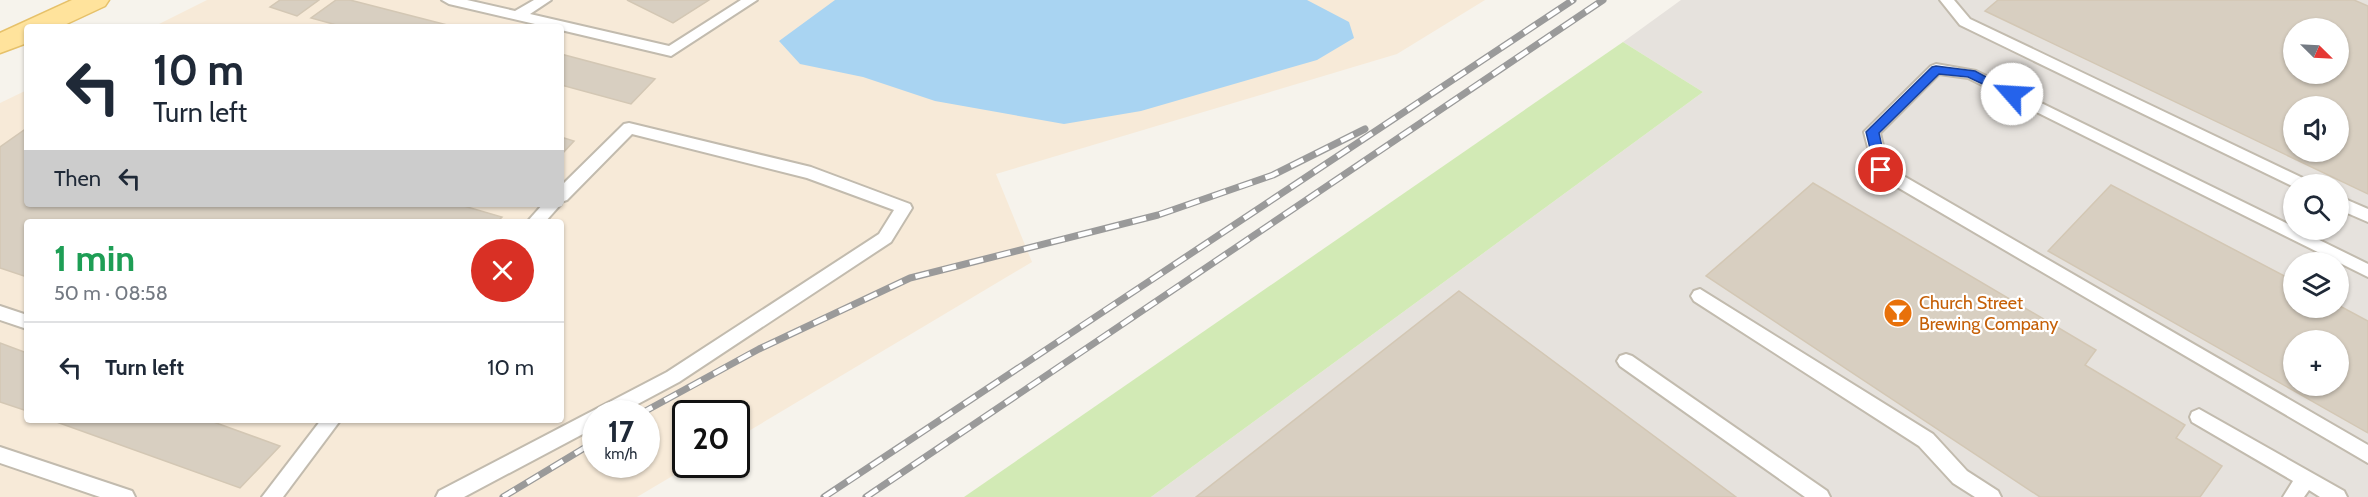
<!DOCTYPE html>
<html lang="en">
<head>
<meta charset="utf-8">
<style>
	:root { --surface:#fff; --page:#f6f6f7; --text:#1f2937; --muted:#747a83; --line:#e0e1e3 }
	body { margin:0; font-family:Cabin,sans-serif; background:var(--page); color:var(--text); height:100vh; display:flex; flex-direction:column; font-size:22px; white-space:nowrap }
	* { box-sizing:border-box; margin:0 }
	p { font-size:20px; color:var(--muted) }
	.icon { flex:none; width:33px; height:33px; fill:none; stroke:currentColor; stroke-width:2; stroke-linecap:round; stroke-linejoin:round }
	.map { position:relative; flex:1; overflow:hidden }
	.side { position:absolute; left:24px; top:219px; width:540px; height:204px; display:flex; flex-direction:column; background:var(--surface); border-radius:6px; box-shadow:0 2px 4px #0004 }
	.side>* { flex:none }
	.top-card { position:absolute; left:24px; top:24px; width:540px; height:183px; border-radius:6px; box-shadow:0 2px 4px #0004; background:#fff; color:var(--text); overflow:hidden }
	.needle { width:39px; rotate:114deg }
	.tools { position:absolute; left:2283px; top:18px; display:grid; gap:12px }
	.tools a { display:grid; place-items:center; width:66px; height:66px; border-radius:50%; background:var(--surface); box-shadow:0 2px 4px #0004; font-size:30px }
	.speed { position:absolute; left:582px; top:400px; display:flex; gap:12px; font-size:30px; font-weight:700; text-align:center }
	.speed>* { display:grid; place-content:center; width:78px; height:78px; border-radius:50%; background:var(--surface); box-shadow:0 2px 4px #0004; line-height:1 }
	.speed small { font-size:15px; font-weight:400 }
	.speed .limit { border:3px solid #111; border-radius:9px; background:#fff; color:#111 }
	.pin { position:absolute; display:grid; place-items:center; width:51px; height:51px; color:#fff; margin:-26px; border:3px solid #fff; border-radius:50%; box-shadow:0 2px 6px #0007 }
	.me { position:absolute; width:66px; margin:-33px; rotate:296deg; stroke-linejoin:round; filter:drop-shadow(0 0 4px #0008) }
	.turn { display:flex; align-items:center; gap:21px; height:126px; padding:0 30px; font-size:27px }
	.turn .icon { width:78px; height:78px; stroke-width:2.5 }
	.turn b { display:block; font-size:42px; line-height:51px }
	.then { display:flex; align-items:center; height:57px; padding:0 30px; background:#0003; gap:12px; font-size:22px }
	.round { display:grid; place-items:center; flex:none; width:63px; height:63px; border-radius:32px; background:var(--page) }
	.head { display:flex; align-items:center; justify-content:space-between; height:102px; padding:0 30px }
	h1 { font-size:36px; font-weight:700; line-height:45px; color:#1e9e55 }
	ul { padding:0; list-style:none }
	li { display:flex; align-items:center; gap:18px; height:90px; padding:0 30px; border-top:2px solid var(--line) }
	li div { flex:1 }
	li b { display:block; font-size:22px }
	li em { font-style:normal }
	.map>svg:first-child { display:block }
	.commercial { fill:#f7ead8; fill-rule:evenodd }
	.industrial { fill:#e6e2dd; fill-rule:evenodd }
	.green { fill:#d2eab5 }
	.water { fill:#a9d4f2 }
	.building { fill:#d8cfc1; stroke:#d3c7b4; stroke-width:1.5; fill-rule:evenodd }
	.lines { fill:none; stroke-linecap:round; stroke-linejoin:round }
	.lane-casing { stroke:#c2bbae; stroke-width:4 }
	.primary-casing { stroke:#e6c16a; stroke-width:3 }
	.lane { fill:#fff; fill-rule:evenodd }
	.primary { fill:#ffe39c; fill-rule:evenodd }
	.rail-casing { stroke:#9a9a9a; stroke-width:7 }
	.rail { stroke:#fff; stroke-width:4.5; stroke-dasharray:14; stroke-linecap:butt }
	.route { fill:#2563eb; stroke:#184099; stroke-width:1.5 }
	.labels { text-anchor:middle; stroke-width:4.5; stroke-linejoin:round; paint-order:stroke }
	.food-label { font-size:18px; fill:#c56008; stroke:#fff; text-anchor:start }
</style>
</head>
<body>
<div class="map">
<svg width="2368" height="497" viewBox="0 0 2368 497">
	<rect width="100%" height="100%" fill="#f6f3ec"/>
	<path class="commercial" d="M207,0H1485L1397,54L996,174L1032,262L737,438L736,414H686V465H691L637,497H0V103L27,90V204H561V27H153ZM27,222H561V420H27ZM596,414H646V465H596Z"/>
	<path class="industrial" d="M1681,0H2368V497H1151L1703,92L1623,42ZM2294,28H2338V74H2294ZM2294,106H2338V152H2294ZM2294,184H2338V230H2294ZM2294,262H2338V308H2294ZM2294,340H2338V386H2294Z"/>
	<path class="green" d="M1623,42L1703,92L1151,497H964Z"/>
	<path class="water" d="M835,0H1307L1349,22L1354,38L1317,60L1141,111L1064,124L935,101L863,77L800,64L779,41Z"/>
	<g class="building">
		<path d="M280,0H319L297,16L270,7Z"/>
		<path d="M336,0H350L455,27H344L311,18Z"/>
		<path d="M627,0H709L673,23Z"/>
		<path d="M1998,0H2354L2368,6V194L1985,11ZM2294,28H2338V74H2294ZM2294,106H2338V152H2294Z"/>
		<path d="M561,54L655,79L631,104L561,85Z"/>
		<path d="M27,128V204H457L502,217L497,222H27V277L0,268V147Z"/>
		<path d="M561,137L574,141L561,155Z"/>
		<path d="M1813,183L2096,350L2085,365L2185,425L2176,438L2222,466L2200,497H2040L1706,276Z"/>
		<path d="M2111,185L2294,281V308H2338V305L2368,321V433L2048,251ZM2294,340H2338V386H2294Z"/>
		<path d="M1459,291L1736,497H1196Z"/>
		<path d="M0,343L27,353V411L0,402Z"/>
		<path d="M51,420H208L280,446L240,488Z"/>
	</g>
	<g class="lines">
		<g class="lane-casing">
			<g id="lane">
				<path d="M442,0H467L515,11L534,0H551L530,14L669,46L741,0H757L671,56L561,30V27H548L449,4Z"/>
				<path d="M1940,0H1954L1970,19L2307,180L2309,184H2294V187L1960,25Z"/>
				<path d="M1936,64L1976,71L2294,227V230H2299L2368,264V277L1968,78L1939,74L1880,133L1888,167L2368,445V463L1875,174L1864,132L1931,66Z"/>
				<path d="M629,123L811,167L910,204L912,208L891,242L679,382L619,414H596V427L464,497H436L439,491L667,372L879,234L894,210L807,178L632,134L567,200L561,202V186L624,124Z"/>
				<path d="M2338,196L2368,209V222L2338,209Z"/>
				<path d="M543,204H561L545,222H527Z"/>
				<path d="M1700,289L1933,434L1967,471L1998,491L2001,497H1975L1953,483L1919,446L1694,301L1691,296L1694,291Z"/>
				<path d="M0,306L27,315V329L0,320Z"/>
				<path d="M1626,354L1632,356L1827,491L1830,497H1805L1620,366L1617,361L1620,356Z"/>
				<path d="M2199,409L2344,491L2347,497H2320L2309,490L2304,497H2283L2293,481L2192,422L2190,417L2192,412Z"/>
				<path d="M321,420H338L339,422L283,497H262Z"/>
				<path d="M0,447L132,491L135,497H100L0,463Z"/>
			</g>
		</g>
		<g class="primary-casing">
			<path id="primary" d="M72,0H109L105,6L60,27H27V43L0,53V33Z"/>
		</g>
		<use href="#lane" class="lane"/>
		<use href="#primary" class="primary"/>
		<g class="rail-casing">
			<g id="rail">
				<path d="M640,414L759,349L910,278L1158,215L1273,175L1365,129"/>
				<path d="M503,497L596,441"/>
				<path d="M824,497L1573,0"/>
				<path d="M866,497L1603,0"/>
			</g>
		</g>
		<use href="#rail" class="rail"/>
	</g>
	<path class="route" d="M1936,66L1975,71L2018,94L2012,98L1968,77L1939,74L1879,133L1887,170L1881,174L1876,173L1866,132L1932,67Z"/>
	<defs>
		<g id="bar-disc" transform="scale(1.5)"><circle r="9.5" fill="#e8710a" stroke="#fff"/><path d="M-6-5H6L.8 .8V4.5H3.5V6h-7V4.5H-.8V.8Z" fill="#fff"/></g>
	</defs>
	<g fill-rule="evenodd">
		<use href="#bar-disc" x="1898" y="313"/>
	</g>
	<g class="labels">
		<g class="food-label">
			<text x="1919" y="309">Church Street<tspan x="1919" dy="21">Brewing Company</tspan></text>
		</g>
	</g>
</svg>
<div class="tools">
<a><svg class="needle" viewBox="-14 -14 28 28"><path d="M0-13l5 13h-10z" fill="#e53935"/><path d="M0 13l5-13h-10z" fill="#747a83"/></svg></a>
<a><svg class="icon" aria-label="sound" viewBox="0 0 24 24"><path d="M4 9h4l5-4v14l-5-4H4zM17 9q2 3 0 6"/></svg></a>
<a><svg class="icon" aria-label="search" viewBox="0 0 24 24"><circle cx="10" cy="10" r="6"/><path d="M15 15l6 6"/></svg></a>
<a><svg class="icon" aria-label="layers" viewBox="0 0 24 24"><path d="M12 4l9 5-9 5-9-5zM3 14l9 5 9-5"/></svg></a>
<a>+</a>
</div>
<div class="speed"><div>17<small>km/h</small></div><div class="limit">20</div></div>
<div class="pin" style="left:1881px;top:170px;background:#d93025"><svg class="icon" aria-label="arrive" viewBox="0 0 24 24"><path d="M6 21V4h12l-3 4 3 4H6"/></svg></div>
<svg class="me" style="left:2012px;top:94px" viewBox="-20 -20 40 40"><circle r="19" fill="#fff"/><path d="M0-13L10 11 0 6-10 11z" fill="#2563eb"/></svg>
<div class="top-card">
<div class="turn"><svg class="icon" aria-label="left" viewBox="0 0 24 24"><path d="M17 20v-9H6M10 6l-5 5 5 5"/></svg><div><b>10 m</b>Turn left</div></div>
<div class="then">Then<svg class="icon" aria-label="left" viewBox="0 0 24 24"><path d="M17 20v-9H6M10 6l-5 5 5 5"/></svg></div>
</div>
<section class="side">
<div class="head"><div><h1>1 min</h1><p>50 m · 08:58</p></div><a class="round" style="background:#d93025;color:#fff"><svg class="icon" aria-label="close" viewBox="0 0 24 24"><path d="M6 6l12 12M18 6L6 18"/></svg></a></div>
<ul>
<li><svg class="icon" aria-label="left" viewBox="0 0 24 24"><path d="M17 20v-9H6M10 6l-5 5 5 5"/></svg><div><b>Turn left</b></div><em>10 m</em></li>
</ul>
</section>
</div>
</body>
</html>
